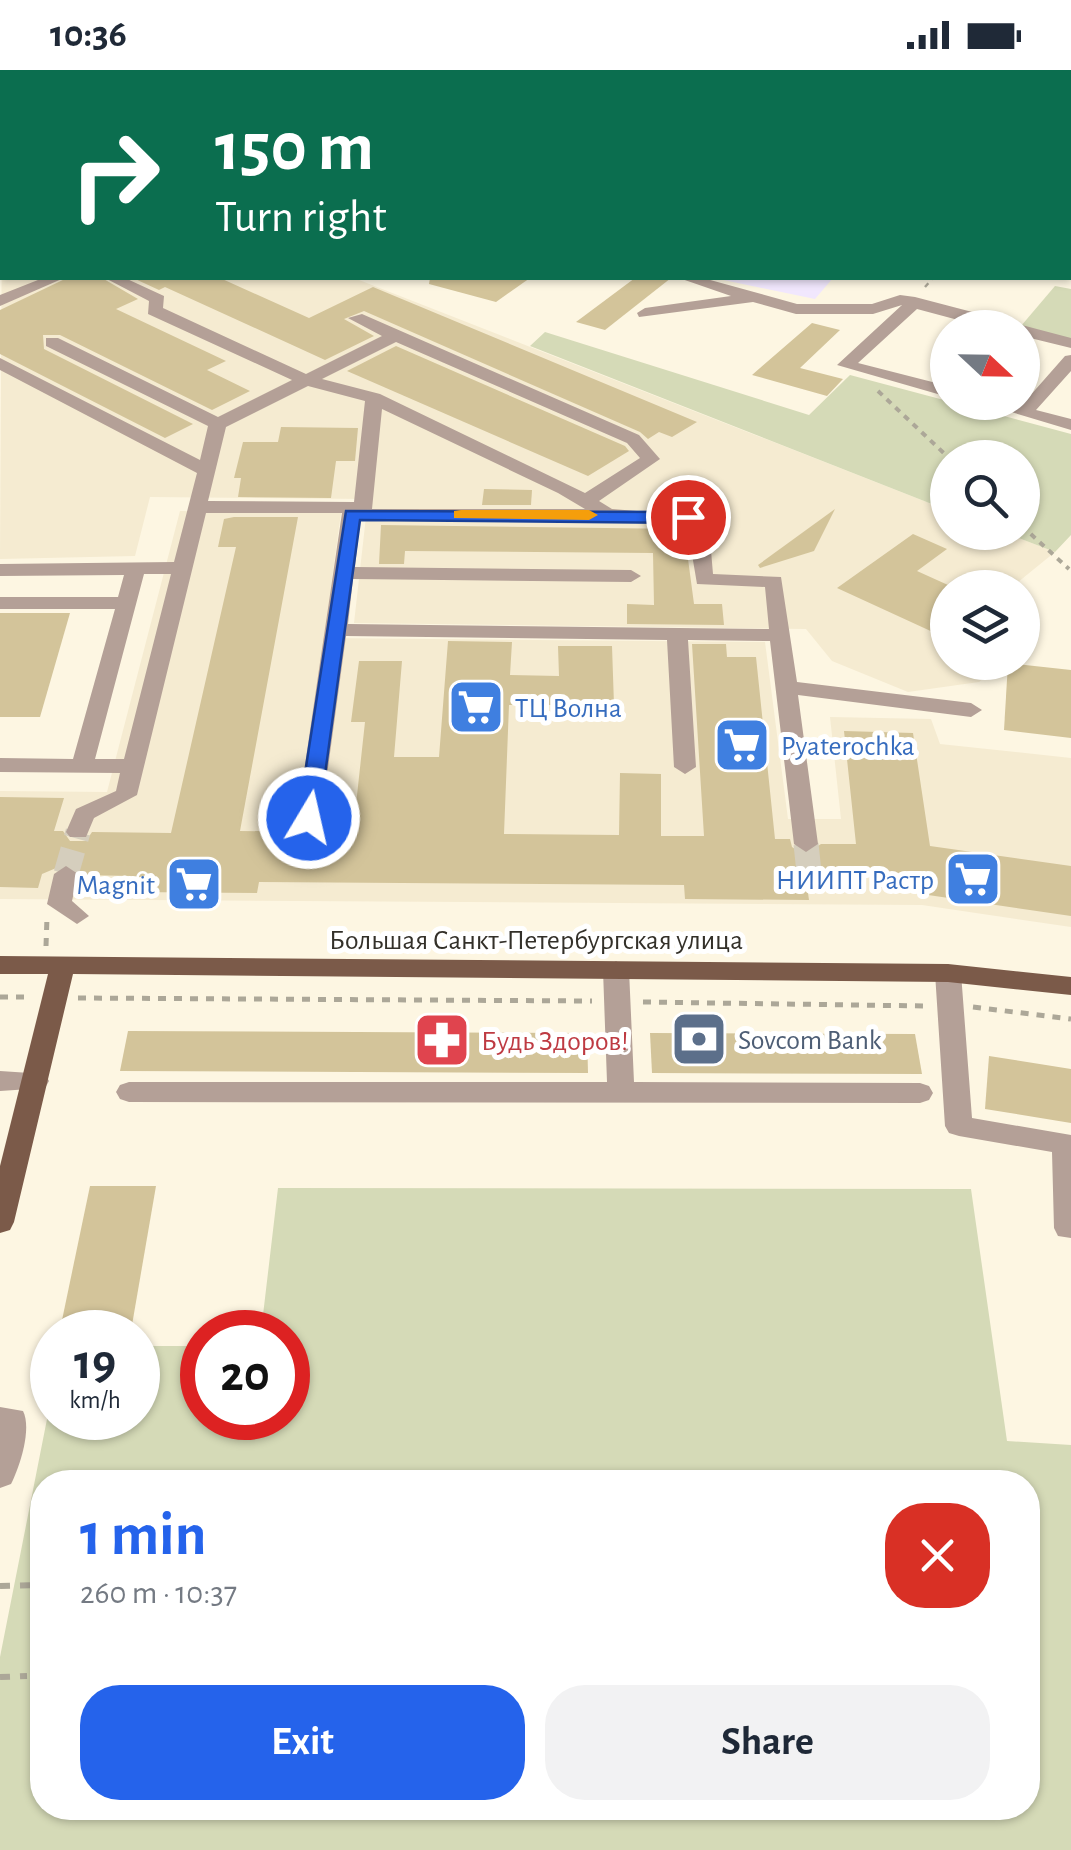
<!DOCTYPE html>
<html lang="en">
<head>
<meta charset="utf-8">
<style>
	:root { --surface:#fff; --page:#f2f2f3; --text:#1f2937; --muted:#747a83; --accent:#2563eb }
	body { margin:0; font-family:"Alegreya Sans",sans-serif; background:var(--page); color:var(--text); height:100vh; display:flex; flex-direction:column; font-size:38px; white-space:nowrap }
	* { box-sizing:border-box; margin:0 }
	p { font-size:32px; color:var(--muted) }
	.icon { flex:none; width:55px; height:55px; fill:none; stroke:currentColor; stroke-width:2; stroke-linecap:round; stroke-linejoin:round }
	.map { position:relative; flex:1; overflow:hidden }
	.details { position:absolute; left:30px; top:1400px; width:1010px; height:350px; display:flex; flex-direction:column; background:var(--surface); border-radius:40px; box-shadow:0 2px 8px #0004 }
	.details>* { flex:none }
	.banner { position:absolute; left:0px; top:0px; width:1072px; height:210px; box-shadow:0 2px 8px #0004; background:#0b6e4f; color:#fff; overflow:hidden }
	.needle { width:65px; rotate:112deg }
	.controls { position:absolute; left:930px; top:240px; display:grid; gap:20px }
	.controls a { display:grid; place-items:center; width:110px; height:110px; border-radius:50%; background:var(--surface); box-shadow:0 2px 8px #0004; font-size:50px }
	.speed { position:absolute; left:30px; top:1240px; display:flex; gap:20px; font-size:50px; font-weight:700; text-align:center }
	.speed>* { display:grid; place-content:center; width:130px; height:130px; border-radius:50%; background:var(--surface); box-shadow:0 2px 8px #0004; line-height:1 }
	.speed small { font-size:25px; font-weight:400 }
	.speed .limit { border:15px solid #d22; background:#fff; color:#111 }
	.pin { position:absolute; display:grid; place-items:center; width:85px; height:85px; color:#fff; margin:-42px; border:5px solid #fff; border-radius:50%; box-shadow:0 2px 10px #0007 }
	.me { position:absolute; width:110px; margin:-55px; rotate:9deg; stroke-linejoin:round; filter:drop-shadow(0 0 8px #0008) }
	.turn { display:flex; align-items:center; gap:35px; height:210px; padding:0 50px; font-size:45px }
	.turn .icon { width:130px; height:130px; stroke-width:2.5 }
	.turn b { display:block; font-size:70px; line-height:85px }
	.round { display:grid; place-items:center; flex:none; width:105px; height:105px; border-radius:40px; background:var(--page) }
	.summary { display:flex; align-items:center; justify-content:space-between; height:170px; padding:0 50px }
	h1 { font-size:60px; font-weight:700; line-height:75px; color:var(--accent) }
	.primary-button { display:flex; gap:20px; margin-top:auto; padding:20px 50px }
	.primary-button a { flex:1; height:115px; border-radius:40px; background:var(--accent); color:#fff; font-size:40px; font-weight:700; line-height:115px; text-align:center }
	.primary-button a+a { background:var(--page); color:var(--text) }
	.status { display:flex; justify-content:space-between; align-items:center; height:70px; padding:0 50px; background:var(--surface); direction:ltr }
	.status svg { height:28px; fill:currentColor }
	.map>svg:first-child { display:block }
	.built { fill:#f5ebd1 }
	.industrial { fill:#f1e7fd }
	.green { fill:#d5dab7; fill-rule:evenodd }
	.building { fill:#d3c49a }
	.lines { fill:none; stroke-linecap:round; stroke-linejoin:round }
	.minor-tunnel { stroke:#d5cebd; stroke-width:25; stroke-dasharray:25 12; stroke-linecap:butt }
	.path-far3 { stroke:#aca798; stroke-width:2.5; stroke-dasharray:5 5; stroke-linecap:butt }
	.path-far2 { stroke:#aca798; stroke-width:4; stroke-dasharray:6 6; stroke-linecap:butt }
	.path-far1 { stroke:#aca798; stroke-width:5; stroke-dasharray:8 8; stroke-linecap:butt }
	.path { stroke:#aca798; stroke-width:6; stroke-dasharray:10 10; stroke-linecap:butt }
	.minor { fill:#b4a097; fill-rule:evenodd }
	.major { fill:#7b5a49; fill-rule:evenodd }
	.rail { stroke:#a19c8e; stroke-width:5; stroke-dasharray:9 5; stroke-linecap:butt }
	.route { fill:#2563eb; stroke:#184099; stroke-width:2.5 }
	.slow { fill:#f59e0b }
	.labels { text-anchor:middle; stroke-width:10; stroke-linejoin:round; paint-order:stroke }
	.shop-label { font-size:28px; fill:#366cbe; stroke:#fff; text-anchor:start }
	.street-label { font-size:28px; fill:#333029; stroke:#fff }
	.service-label { font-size:28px; fill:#4e5e75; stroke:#fff; text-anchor:start }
	.health-label { font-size:28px; fill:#be3a42; stroke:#fff; text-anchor:start }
</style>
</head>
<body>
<div class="status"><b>10:36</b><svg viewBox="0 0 49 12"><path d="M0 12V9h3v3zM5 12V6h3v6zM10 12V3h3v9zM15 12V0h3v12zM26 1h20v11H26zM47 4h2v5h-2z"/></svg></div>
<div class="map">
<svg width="1071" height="1780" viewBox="0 0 1071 1780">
	<rect width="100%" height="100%" fill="#fdf6e2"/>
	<g class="built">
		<path d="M2,132V208H354L947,440L948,462L1006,463L1055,482L1012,517L948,518V592L1002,593L979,612L908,622L832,591L806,559L354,553L368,429L150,427L135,486L0,489Z"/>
		<path d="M180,441L341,443L324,568L765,572L788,749H841L830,647L931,649L940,674L1071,688V857L922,835L0,829V721L107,722Z"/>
	</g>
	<path class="industrial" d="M714,208H833L815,229Z"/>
	<g class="green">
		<path d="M1055,216L1071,219V269L1021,256Z"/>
		<path d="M545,262L809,345L850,305L1071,364V465L1055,482L1006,463L1022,462V388H948L947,440L530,276Z"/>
		<path d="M278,1118L971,1119L1007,1371L1071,1375V1780H0V1587L49,1339L52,1335V1348H138V1276H202V1348H288V1262H261ZM42,1412H1028V1738H42Z"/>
	</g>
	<g class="building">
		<path d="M67,208H102L138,229L116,239L226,291L207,300L250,321L212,340L60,265H43L44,279L193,354L165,368L0,284V240Z"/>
		<path d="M133,208H220L309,248L373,217L697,352L672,367L659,362L648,369L640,362L364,241L344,249L374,266L325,290L165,217L159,220Z"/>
		<path d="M430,208H530L496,232L429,214Z"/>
		<path d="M635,208H671L605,260L576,252Z"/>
		<path d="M812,253L840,260L800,298L843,309L827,326L752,305Z"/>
		<path d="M396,276L625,376L629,381L588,406L347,301Z"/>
		<path d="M281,357L358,358L355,391H336L331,428L238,427L241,408H234L243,372H278Z"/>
		<path d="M484,419L532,420L531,435H482Z"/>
		<path d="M835,439L814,481L760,498L758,495Z"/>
		<path d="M234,447H298L240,761L353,762L365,652H351L359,591H402L394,687H439L448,571L512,572L510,605L559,606L558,576H612L614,635H509L504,764L619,765L620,703L661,704V766H704L692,574H726L727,587H756L775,769H790L792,777L804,785L821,774H856L844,661L913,663L930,776L1071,796V846L874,817L876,801L805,802L809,830L685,829L684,815L259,812L257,823L130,822L133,806L82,805L68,793L42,804L38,818L0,817V727L64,728L54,761H63L70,771H86L92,762L171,763L236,477H218L224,449Z"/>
		<path d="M381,455L684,459L694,534H722L724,555L627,554V534L654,535L653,483L405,481L404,494H379Z"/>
		<path d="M913,464L947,479L917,501L948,515V569L837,518Z"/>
		<path d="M0,543H70L40,647H0Z"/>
		<path d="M1008,593L1071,600V668L1004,660Z"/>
		<path d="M128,961L587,963L588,1003L120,1001Z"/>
		<path d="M650,963L915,964L922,1004L652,1003Z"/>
		<path d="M989,986L1071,999V1053L985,1039Z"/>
		<path d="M90,1116H156L132,1255H61Z"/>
	</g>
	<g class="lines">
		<g class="minor-tunnel">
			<path d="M806,774L809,802"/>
			<path d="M66,804L78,762"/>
		</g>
		<g class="path-far3">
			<path d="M184,2L194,0"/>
			<path d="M373,2L378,0"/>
			<path d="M925,217L933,208"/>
		</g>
		<g class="path-far2">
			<path d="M878,321L949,388"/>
			<path d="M1022,456L1069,499"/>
		</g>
		<g class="path-far1">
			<path d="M46,876L47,847"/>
			<path d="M0,927H32"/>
			<path d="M78,928L592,931"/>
			<path d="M643,932L927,936"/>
			<path d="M973,937L1071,949"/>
		</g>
		<g class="path">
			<path d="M0,1516L42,1515"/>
			<path d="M0,1607L27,1606"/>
		</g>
		<g class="minor">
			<path d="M618,0H642L644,2H620Z"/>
			<path d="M783,0H807L809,2H785Z"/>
			<rect x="1070" y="52" width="1" height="9"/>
			<rect x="1070" y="94" width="1" height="8"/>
			<path d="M2,118V129L0,130V119Z"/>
			<path d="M0,141L2,142V152L0,151Z"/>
			<path d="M43,208H64L0,236V225Z"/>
			<path d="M105,208H125L164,226L163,238L306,304L382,266L348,248L362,244L639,365L660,389L599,431L612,439L699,446L709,457L713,504L781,507L797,612L971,633L982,640L971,647L798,625L818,774L806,782L794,774L770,571L688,570L696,697L685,704L674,697L667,570L346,566L321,749L309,756L297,749L342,443H206L137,725L94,748L86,767H70L66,762L76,739L116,721L120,703L0,702V688L73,689L115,539H0V527H118L124,505L0,506V494L174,492L197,403L0,300V288L200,390L208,356L46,276V268H58L218,347L292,310L148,244L149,231ZM396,272L627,373L640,388L585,423L380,324L322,309ZM308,316L365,331L354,432L208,431L226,357ZM382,339L558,423L585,439H372ZM360,451H608L687,455L697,514L765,517L769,559L348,554L353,509L631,512L641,506L631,500L355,497ZM144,504H171L124,689H95Z"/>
			<path d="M679,208H703L797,234H872L900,225L915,227L1071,268V278L1022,266V258H988L917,239L858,293L948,316V327L837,295L902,235L873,244H796L753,232L639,247L637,243L645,238L731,226Z"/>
			<path d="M1071,285V301L1036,340L1071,349V360L978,332L1021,336L1065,286Z"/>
			<path d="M66,796L78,804L72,831L89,846L77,854L47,834L54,804Z"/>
			<path d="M616,891L629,900L634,1012L920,1013L929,1016L933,1023L929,1030L920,1033L129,1032L120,1029L116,1022L120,1015L129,1012H607L603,900Z"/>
			<path d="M948,894L961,903L972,1048L1071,1065V1168L1058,1166L1054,1158L1052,1082L959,1066L949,1063L945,1056L935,903Z"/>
			<path d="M0,1001L45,1004L49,1011L45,1018L0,1021Z"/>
			<path d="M0,1337L23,1341C32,1359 20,1396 11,1414L0,1418Z"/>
		</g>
		<path class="major" d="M0,886L948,894L1071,907V925L948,912L73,904L14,1152L10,1160L0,1163V1096L48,904H0Z"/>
		<g class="rail">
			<path d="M18,0L36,2"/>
			<path d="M45,0L65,2"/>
			<path d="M87,0L108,2"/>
			<path d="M283,0L296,2"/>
			<path d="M313,0L325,2"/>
		</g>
	</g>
	<path class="route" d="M346,441L688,442L696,447L688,453L360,450L319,748L309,755L298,748Z"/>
	<path class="slow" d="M461,440H589L598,445L589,450L454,448V441Z"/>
	<defs>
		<g id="supermarket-square" transform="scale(2.875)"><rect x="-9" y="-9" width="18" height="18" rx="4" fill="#3f7fe0" stroke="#fff"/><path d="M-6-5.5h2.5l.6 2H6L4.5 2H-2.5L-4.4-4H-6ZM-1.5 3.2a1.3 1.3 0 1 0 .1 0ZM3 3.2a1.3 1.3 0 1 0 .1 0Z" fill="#fff"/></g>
		<g id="bank-square" transform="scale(2.875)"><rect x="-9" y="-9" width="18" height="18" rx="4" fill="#5c6f8a" stroke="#fff"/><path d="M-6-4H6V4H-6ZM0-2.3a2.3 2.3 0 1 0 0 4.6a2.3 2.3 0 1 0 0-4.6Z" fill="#fff"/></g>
		<g id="pharmacy-square" transform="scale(2.875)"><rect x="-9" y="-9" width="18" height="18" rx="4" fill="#e0444e" stroke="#fff"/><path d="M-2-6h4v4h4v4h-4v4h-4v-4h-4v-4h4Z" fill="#fff"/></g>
	</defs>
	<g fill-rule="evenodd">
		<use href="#supermarket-square" x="476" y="637"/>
		<use href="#supermarket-square" x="742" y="675"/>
		<use href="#supermarket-square" x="973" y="809"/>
		<use href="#supermarket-square" x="194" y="814"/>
		<use href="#bank-square" x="699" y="969"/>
		<use href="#pharmacy-square" x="442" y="970"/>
	</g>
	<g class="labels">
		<g class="shop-label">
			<text x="515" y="647">ТЦ Волна</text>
			<text x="781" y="685">Pyaterochka</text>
			<text x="934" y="819" text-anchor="end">НИИПТ Растр</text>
			<text x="155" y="824" text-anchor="end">Magnit</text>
		</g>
		<g class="street-label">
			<text x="536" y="879">Большая Санкт-Петербургская улица</text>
		</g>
		<g class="service-label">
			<text x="738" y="979">Sovcom Bank</text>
		</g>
		<g class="health-label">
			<text x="481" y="980">Будь Здоров!</text>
		</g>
	</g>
</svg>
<div class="controls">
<a><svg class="needle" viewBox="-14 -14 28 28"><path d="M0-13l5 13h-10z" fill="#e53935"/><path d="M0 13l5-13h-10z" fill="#747a83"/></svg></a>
<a><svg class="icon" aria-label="search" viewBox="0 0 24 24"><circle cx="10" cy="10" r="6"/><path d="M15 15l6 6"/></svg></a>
<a><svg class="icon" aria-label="layers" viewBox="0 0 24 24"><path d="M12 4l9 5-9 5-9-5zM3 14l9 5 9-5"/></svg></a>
</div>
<div class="speed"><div>19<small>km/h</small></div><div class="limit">20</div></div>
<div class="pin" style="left:688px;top:447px;background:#d93025"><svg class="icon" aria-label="arrive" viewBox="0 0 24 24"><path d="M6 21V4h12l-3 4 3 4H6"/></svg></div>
<svg class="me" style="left:309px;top:748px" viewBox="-20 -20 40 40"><circle r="17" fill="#2563eb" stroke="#fff" stroke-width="3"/><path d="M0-11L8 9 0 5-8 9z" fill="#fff"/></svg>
<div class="banner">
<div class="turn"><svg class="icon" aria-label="right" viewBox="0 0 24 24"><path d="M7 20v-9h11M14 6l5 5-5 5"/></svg><div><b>150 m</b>Turn right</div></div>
</div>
<section class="details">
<div class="summary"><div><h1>1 min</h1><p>260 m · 10:37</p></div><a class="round" style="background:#d93025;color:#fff"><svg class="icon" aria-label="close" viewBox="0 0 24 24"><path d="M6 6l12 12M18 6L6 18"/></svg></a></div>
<div class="primary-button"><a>Exit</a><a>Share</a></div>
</section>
</div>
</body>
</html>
